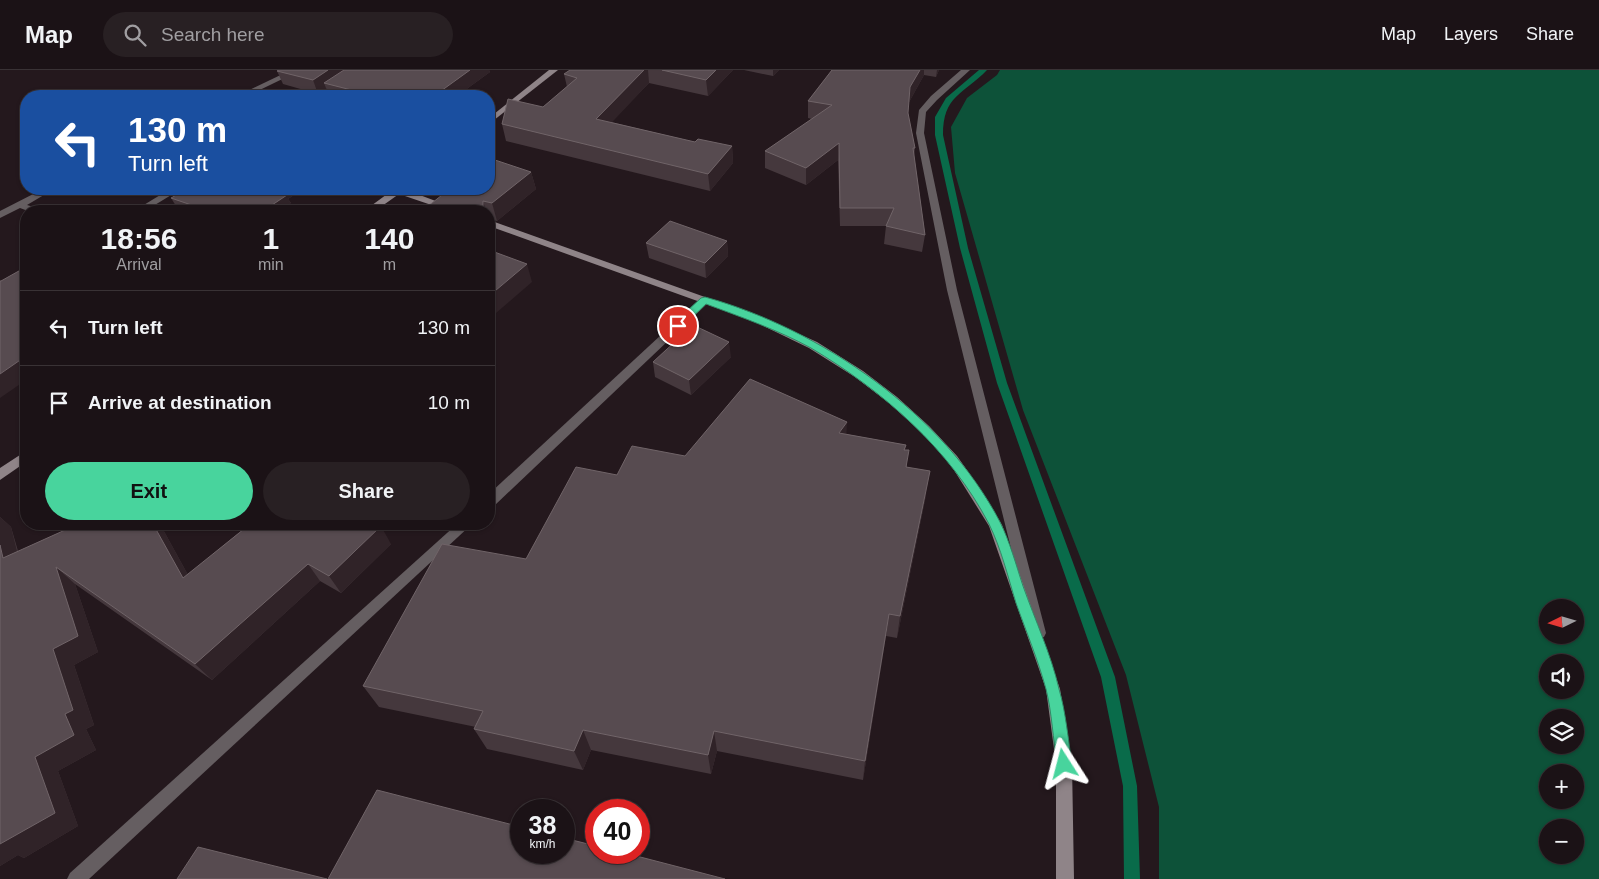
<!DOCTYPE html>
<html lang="en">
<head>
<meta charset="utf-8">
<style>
	:root { --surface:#1b1216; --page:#282023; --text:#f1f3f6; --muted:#a09ea1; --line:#393235; --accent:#48d49d }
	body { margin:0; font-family:Arial,sans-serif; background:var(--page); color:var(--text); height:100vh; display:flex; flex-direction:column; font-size:19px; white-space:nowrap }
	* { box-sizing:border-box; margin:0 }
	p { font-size:16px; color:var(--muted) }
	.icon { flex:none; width:28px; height:28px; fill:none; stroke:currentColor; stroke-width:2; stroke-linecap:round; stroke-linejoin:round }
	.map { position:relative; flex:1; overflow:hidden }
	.drawer { position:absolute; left:20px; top:135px; width:475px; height:325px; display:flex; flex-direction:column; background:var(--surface); border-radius:20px; box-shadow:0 1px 4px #0004,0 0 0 1px var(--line) }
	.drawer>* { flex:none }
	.top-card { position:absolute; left:20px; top:20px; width:475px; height:105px; border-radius:20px; box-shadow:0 1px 4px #0004,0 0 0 1px var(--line); background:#1a4fa0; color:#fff; overflow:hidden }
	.needle { width:32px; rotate:265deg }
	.buttons { position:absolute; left:1539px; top:529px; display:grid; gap:10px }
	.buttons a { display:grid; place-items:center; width:45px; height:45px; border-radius:50%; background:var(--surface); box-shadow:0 1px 4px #0004,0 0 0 1px var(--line); font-size:25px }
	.speed { position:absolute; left:510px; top:729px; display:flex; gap:10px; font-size:25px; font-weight:700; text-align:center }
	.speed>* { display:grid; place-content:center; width:65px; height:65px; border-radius:50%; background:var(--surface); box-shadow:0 1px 4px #0004,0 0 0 1px var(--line); line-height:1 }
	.speed small { font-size:12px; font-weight:400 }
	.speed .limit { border:8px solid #d22; background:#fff; color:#111 }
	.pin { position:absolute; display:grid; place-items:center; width:42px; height:42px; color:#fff; margin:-21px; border:2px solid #fff; border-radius:50%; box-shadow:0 1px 5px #0007 }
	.me { position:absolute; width:55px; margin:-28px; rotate:351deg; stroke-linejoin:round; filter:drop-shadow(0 0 4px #0008) }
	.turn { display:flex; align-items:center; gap:18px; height:105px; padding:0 25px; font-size:22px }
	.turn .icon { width:65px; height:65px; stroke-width:2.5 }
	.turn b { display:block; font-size:35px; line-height:42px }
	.eta { display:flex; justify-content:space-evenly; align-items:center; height:85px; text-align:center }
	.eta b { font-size:30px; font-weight:800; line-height:35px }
	.cta { display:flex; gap:10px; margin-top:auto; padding:10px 25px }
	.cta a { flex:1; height:58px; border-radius:30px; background:var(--accent); color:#111; font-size:20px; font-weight:800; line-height:58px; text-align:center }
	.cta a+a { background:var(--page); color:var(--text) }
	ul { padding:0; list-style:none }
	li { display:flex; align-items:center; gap:15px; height:75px; padding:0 25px; border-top:1px solid var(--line) }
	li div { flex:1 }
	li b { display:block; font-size:19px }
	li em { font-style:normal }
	header { display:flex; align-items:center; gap:30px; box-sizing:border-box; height:70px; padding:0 25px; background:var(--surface); border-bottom:1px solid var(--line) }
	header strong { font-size:24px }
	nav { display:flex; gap:28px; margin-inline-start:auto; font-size:18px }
	.search { width:350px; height:45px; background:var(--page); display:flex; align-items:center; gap:12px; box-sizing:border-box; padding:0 18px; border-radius:28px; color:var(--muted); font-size:19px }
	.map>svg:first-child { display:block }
	.forest { fill:#0d5239; fill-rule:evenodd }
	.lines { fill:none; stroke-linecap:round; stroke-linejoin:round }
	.stream { fill:#096b4a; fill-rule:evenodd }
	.street { fill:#655e61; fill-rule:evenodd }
	.secondary { fill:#8f8488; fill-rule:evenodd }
	.wall { fill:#45383d }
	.shaded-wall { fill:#302328 }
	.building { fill:#574b50; stroke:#706468 }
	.route { fill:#48d49d; stroke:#2f8a66 }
</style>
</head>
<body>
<header>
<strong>Map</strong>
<div class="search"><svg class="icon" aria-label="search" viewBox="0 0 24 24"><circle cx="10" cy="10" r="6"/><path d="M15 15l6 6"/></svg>Search here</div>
<nav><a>Map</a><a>Layers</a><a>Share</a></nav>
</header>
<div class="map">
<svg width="1599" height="809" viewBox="0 0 1599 809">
	<rect width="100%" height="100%" fill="#24181d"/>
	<path class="forest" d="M1000,0H1599V809H1159V737L1126,605L1023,340L955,103L951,57L967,28L997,5ZM1548,538H1575V565H1548ZM1575,592V620H1548V592ZM1548,648H1575V675H1548ZM1548,702H1575V730H1548ZM1548,758H1575V785H1548Z"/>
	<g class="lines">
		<path class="stream" d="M979,0H987C963,25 943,25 943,65L968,178L1007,313L1115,607L1137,716L1140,809H1124L1123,716L1101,607L997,313L960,178L935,65V47L946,28Z"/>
		<g class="street">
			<path d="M291,0H301L247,26H237Z"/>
			<path d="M357,0H366L327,26H318Z"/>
			<path d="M961,0H970L937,30L926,42L924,63L957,220L1046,563L1044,567L1039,569L1034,567L1032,563L947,220L916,63L919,40L931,26Z"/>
			<path d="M43,119H54L27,135L40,139L42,141H28L20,138L0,148V141Z"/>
			<path d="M170,119H181L145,141H134Z"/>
			<path d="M705,227L709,228L710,230L709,232L494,436L489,437V424L701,228Z"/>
			<path d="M457,454H472L89,809H67L70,803Z"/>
		</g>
		<g class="secondary">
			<path d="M549,0H558L489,54V48Z"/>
			<path d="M394,119H404L462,141H449L399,124L375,141H364Z"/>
			<path d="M489,150L761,247L817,272L863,301L897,327L929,356L957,386L976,413L1002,455L1060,619L1072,694L1074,809H1056V694L1046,619L989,456L949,392L921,362L889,333L855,307L809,278L753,251L489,156Z"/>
			<path d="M26,381V392L0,410V398Z"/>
		</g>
	</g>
	<g class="wall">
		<path d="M279,0H489L490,2L457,26H329L326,18L318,24L283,14L277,1Z"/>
		<path d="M570,0H733L708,26L649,13L611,52L695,72L732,76L733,93L710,121L506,71L502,54L543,37L567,17L564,4Z"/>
		<path d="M744,0H779L773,6Z"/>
		<path d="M832,0H939L936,7L924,5L908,34V43L915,78L914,86L925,165L922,182L884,174L886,156H840L838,90L806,115L765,98V81L812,49L808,48V31Z"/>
		<path d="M531,102L536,119L497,151L489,149V141H422L451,125L449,119Z"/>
		<path d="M187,119H303L288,129L291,133L278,141H191L176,136L171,128Z"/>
		<path d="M727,171L728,186L706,208L649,188L646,173Z"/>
		<path d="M731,287L691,325L655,307L653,292Z"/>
		<path d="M846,364L906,375L905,380L907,397L926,425L897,568L886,566L863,710L717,681L711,704L591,680L583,700L487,679L474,659L476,657L379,637L363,616L526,489L617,405L685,386Z"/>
		<path d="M0,447L11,457L18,481L160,454L188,505L241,461L235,454L391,474L341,523L320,511L212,610L75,514L98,582L74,595L94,655L86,659L96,680L58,701L78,756L24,788L18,785L0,796Z"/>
	</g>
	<g class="shaded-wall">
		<path d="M328,0H354L324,13L326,18L318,24L313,10Z"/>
		<path d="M470,0H489L490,2L457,26H434Z"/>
		<path d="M644,0H648L649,13L599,66L596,49Z"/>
		<path d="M716,0H733L708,26L706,10Z"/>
		<path d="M773,0H779L773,6Z"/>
		<path d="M920,0H924V5L908,34L910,17Z"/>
		<path d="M937,0H939L936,7Z"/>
		<path d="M839,73L838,90L806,115V98Z"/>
		<path d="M732,76L733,93L710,121L708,104Z"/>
		<path d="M531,102L536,119L497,151L492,133Z"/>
		<path d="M288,119H303L288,129L291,133L278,141H263L281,123Z"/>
		<path d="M483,131L486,141H482Z"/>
		<path d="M727,171L728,186L706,208L705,193Z"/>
		<path d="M527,194L532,212L489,249V226Z"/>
		<path d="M729,272L731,287L691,325L689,310Z"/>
		<path d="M26,286V310L0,328V304Z"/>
		<path d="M847,352L846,376L839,363Z"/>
		<path d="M930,401L926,425L897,568L900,546Z"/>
		<path d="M0,447L11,457L23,505L3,488L0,475Z"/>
		<path d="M153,454H160L199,525L183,508Z"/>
		<path d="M381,456L391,474L341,523L329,506Z"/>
		<path d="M308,494L320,511L212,610L195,594Z"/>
		<path d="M56,497L75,514L98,582L74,595L94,655L86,659L96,680L58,701L78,756L24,788L18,785L0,796V772L35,687L65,644L53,579Z"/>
		<path d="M889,544L886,566L863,710L865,691Z"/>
		<path d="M583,660L591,680L583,700L574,681Z"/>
		<path d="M714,661L717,681L711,704L708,685Z"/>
	</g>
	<g class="building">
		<path d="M279,0H328L313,10L277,1Z"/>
		<path d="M344,0H470L434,26H375L324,13Z"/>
		<path d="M570,0H644L596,49L695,72L698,69L732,76L708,104L502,54L508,29L543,37L577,8L564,4Z"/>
		<path d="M662,0H716L706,10Z"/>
		<path d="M832,0H920L910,17L908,43L915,78H913L925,165L886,156L894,138H840L839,73L806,98L765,81L832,35L808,31Z"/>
		<path d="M489,88L531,102L492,133L483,131V140L482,141H422L442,125H457V122L450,119H489Z"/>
		<path d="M187,119H288L281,123L287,125L263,141H241L233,139L229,141H209L171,128Z"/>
		<path d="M670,151L727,171L705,193L646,173Z"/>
		<path d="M489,180L527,194L489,226Z"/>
		<path d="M26,197V286L0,304V211H1Z"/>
		<path d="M693,255L729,272L689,310L653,292Z"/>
		<path d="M750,309L847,352L839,363L906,375L904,380H909L906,397L930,401L900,546L889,544L865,691L714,661L708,685L583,660L574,681L474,659L483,641L363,616L442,474L526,489L576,397L617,405L632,376L685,386Z"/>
		<path d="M73,454H153L183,508L244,459L235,454H376L381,456L329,506L308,494L195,594L56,497L78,566L53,579L73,640L65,644L74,665L35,687L55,743L0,774V475L3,488L74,456Z"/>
		<path d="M377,720L521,757V782H564V768L596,776V782H621L725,809H328Z"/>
		<path d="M198,777L327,809H177Z"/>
	</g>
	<path class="route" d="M705,227C821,259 944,344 1000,452C1010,472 1016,495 1023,516C1035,550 1051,584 1059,619C1066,643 1068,669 1072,694L1069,699L1064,701L1059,699L1057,694C1053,669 1052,643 1046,619C1038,590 1026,561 1016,533C1008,507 1001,478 989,454C950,379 883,321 811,278C778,260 741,247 706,234L681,258H674V253L701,228Z"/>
</svg>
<div class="buttons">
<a><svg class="needle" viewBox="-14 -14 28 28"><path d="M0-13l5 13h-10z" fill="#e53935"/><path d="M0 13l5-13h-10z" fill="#a09ea1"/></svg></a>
<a><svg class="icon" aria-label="sound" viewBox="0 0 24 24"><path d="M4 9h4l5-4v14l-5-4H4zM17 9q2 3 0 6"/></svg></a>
<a><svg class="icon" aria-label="layers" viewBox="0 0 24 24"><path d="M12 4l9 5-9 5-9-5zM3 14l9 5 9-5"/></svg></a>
<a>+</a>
<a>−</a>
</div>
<div class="speed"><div>38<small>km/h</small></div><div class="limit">40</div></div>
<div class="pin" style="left:678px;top:256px;background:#d93025"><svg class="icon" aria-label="arrive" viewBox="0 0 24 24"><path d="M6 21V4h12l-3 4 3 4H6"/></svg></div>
<svg class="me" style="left:1064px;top:694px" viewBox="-20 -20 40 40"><path d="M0-17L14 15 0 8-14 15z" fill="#48d49d" stroke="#fff" stroke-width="4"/></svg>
<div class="top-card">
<div class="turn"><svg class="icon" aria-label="left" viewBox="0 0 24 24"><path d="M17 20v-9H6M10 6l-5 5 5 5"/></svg><div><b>130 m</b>Turn left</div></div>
</div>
<section class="drawer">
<div class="eta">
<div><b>18:56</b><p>Arrival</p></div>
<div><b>1</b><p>min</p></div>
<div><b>140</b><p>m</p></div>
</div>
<ul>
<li><svg class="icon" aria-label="left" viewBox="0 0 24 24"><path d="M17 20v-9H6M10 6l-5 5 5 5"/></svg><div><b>Turn left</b></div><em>130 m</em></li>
<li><svg class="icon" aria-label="arrive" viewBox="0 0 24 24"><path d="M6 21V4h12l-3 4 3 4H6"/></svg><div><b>Arrive at destination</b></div><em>10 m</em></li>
</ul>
<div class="cta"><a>Exit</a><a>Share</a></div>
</section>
</div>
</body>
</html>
